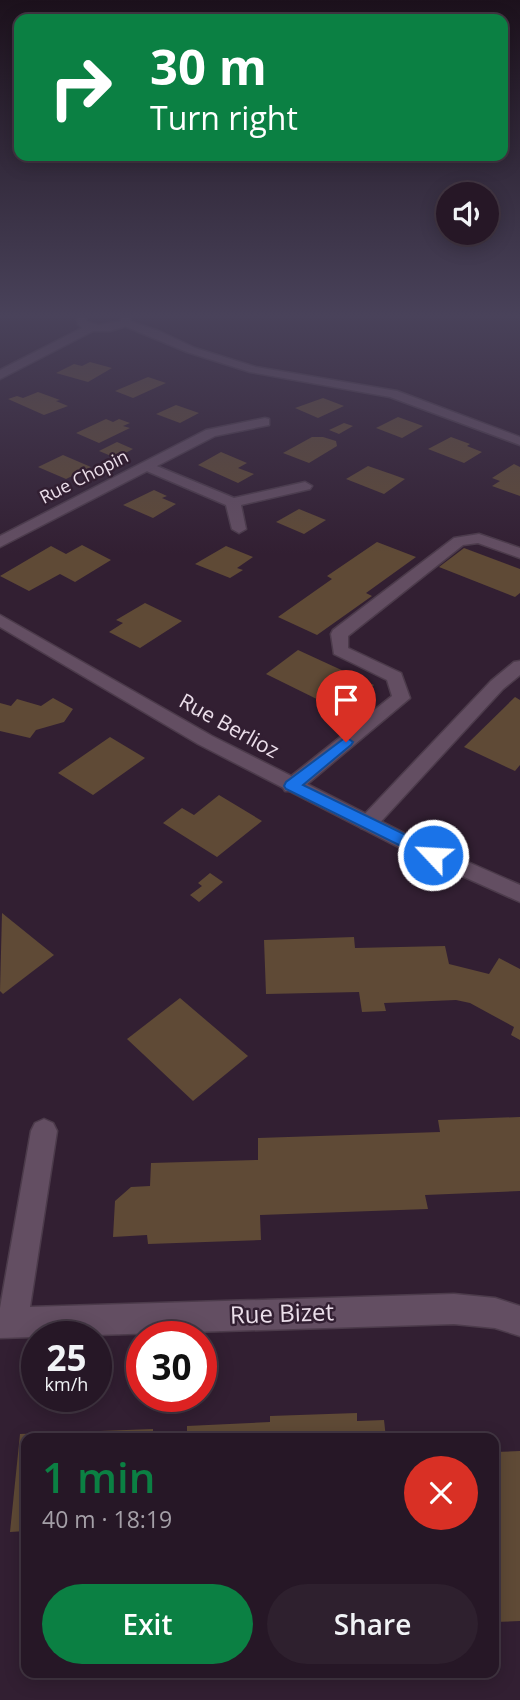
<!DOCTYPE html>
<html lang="en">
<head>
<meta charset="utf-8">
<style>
	:root { --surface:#261726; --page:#2e202e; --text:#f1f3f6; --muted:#a49fa7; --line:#423643; --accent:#0b8043 }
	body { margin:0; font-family:"Open Sans",sans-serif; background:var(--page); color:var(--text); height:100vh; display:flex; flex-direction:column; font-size:26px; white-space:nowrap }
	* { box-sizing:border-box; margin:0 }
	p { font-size:23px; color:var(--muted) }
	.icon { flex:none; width:38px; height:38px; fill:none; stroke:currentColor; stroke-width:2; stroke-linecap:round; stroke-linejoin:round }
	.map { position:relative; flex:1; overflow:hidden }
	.panel { position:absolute; left:21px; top:1433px; width:478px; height:245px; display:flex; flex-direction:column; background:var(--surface); border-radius:14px; box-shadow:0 4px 18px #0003,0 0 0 2px var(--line) }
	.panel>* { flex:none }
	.hud { position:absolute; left:14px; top:14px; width:494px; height:147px; border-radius:14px; box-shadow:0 4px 18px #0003,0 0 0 2px var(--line); background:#0b8043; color:#fff; overflow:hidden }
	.controls { position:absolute; left:436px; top:182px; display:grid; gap:14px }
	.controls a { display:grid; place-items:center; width:63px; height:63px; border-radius:50%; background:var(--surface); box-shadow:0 4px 18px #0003,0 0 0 2px var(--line); font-size:35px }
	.speed { position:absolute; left:21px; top:1321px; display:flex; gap:14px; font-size:35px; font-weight:700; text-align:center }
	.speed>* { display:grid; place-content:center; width:91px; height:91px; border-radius:50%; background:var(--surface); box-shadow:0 4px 18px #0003,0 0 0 2px var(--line); line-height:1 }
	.speed small { font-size:18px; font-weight:400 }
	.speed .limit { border:10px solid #d22; background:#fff; color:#111 }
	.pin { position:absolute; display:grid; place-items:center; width:60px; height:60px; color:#fff; margin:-72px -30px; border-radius:50% 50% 50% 0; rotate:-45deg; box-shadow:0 0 7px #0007 }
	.pin .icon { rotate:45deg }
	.me { position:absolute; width:77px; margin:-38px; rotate:295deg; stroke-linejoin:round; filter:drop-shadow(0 0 5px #0008) }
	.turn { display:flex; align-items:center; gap:24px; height:147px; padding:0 21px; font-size:32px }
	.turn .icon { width:91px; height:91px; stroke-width:2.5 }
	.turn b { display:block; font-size:49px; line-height:60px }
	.round { display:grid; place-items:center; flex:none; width:74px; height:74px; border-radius:37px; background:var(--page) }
	.overview { display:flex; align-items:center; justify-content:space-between; height:119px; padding:0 21px }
	h1 { font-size:42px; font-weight:600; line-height:52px; color:var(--accent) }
	.button { display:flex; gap:14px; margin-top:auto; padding:14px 21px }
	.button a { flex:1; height:80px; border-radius:42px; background:var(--accent); color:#fff; font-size:28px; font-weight:600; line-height:80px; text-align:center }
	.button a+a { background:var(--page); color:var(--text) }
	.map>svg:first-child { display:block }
	.building { fill:#5f4a36 }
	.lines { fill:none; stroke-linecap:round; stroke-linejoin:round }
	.service-casing { stroke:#4c3b4b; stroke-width:3 }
	.minor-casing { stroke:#4c3b4b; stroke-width:3 }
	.tertiary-casing { stroke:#4c3b4b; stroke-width:3 }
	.service { fill:#634e62; fill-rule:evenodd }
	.minor { fill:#634e62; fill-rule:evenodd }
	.tertiary { fill:#634e62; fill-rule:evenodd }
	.route { fill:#1a73e8; stroke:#114b97; stroke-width:2 }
	.labels { text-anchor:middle; stroke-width:5; stroke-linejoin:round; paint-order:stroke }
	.far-street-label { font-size:18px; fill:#ebdeea; stroke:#321f32 }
	.street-label { font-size:21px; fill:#ebdeea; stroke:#321f32 }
	.near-street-label { font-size:24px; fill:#ebdeea; stroke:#321f32 }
</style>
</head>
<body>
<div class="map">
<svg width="520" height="1700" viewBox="0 0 520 1700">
	<rect width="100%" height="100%" fill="#321f32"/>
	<g class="building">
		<path d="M90,362L112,368L88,382L56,373L74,364L82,366Z"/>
		<path d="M148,377L166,383L133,398L115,391Z"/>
		<path d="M38,392L60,400L56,401L68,406L44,415L8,399L17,396L23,398Z"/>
		<path d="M323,398L344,406L318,418L295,408Z"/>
		<path d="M176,405L199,413L180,423L156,414Z"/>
		<path d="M398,417L412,422L423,426L402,438L376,428Z"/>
		<path d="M106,419L113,422L119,419L130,423L123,426L130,428L99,443L76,433Z"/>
		<path d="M344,423L353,426L339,434L329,430Z"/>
		<path d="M312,437H323L336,441L337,446L309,463L283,453Z"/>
		<path d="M451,437L470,444L467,446L482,452L464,463L428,449Z"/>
		<path d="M117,442L133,449L116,458L99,451Z"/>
		<path d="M221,452L247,463L238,468L254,474L238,483L198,465Z"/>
		<path d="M63,455L91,467L66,479L38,467Z"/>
		<path d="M514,464L520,467V496L492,486L500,481L492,478Z"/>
		<path d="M368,466L394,475L405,479L384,494L346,479Z"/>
		<path d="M154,490L167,496L162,498L176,504L153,518L123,505Z"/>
		<path d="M299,509L326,520L304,534L276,522Z"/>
		<path d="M377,542L416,557L366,593L372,596L317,635L278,617L332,579L327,576Z"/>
		<path d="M82,545L111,560L75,582L60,574L29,591L0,576L51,546L66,554Z"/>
		<path d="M226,546L253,557L237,568L243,570L230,578L195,564Z"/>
		<path d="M464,548L520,569V593L515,597L439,567Z"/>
		<path d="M145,603L182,621L140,648L109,632L123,623L116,620Z"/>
		<path d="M298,650L374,685L341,711L266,674Z"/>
		<path d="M515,697L520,700V765L515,771L464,747Z"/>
		<path d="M53,698L73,709L64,722L36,730L30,738L0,731V703L11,706L17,699L41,706Z"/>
		<path d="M110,737L145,758L93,795L58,773Z"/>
		<path d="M219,795L262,821L217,857L163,823L182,808L194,815Z"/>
		<path d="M210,873L223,882L199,902L190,895L202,886L198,883Z"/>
		<path d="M2,913L54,955L3,994L0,991Z"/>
		<path d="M354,937L355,948L445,946L449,964L489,974L499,958L520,969V1040L511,1035L514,1027L470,1003L456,1000L384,1003L386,1011L362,1012L359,992L266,994L264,940Z"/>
		<path d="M180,998L248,1056L193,1101L127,1039Z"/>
		<path d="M520,1117V1191L425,1195L428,1209L260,1215L261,1240L148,1244L147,1235L113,1237L115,1201L131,1187L150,1186L151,1163L258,1160V1138L440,1132L438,1120Z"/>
		<path d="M357,1413V1421L384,1420L386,1438H187V1426L270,1422V1416Z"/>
		<path d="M153,1429V1438H26V1531L10,1532L20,1434Z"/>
		<path d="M520,1451V1621L494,1622V1452Z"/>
	</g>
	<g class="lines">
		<g class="service-casing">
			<g id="service">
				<path d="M147,462L234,498L305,482L312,486L310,489L241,505L246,529L239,533L232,529L226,505L142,469L140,466Z"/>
				<path d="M479,534L520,548V558L478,543L463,545L348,636V648L401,673L410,698L299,791H285L282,786L285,781L392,696L387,680L334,654L331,634L333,630L454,538Z"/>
				<path d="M520,661V675L503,689L375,828L368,830L361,828L358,823L361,818L491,681L514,662Z"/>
			</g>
		</g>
		<g class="minor-casing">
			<g id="minor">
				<path d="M126,320L159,331L195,348L256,367L397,391L520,437V445L390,397L250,372L187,352L122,325V321Z"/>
				<path d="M265,418L269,419V425L215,436L0,547V536L206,430Z"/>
				<path d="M0,615L212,736L418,840L520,885V902L404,850L198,744L0,627Z"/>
				<path d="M44,1119L53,1123L57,1131L30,1307L454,1294L495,1298L520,1306V1336L495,1328L454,1324L0,1338V1308L31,1131L35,1123Z"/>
			</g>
		</g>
		<g class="tertiary-casing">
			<path id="tertiary" d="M121,316H131L130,325L110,331H93L0,379V370L82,328L78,324L77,318H85L87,322L99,325L121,321Z"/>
		</g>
		<use href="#service" class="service"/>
		<use href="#minor" class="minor"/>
		<use href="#tertiary" class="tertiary"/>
	</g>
	<linearGradient id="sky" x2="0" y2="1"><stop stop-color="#1c111c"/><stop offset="0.57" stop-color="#49425a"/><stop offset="1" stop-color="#49425a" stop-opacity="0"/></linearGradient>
	<rect width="520" height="554" fill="url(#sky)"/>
	<path class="route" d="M346,737L353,742L351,745L303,785L439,851L441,855L439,859H427L286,789L284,786L286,782Z"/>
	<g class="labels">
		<g class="far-street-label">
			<text transform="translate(84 477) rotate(-27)" y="6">Rue Chopin</text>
		</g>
		<g class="street-label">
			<text transform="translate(229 726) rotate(29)" y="7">Rue Berlioz</text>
		</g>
		<g class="near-street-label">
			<text transform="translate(282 1314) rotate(-2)" y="8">Rue Bizet</text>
		</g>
	</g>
</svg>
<div class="controls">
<a><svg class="icon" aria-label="sound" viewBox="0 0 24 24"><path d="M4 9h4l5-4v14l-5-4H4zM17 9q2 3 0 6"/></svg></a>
</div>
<div class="speed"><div>25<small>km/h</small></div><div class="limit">30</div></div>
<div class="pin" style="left:346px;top:742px;background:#d93025"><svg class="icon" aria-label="arrive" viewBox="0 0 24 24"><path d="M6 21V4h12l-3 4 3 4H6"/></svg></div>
<svg class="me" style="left:433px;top:855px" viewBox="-20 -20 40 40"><circle r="17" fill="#1a73e8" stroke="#fff" stroke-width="3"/><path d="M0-11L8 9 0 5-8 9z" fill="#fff"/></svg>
<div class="hud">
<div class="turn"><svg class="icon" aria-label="right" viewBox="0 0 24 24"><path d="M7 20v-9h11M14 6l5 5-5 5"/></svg><div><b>30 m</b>Turn right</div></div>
</div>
<section class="panel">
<div class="overview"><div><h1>1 min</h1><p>40 m · 18:19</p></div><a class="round" style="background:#d93025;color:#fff"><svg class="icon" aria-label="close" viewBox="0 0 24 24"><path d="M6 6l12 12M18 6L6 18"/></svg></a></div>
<div class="button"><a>Exit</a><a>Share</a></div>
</section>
</div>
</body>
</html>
